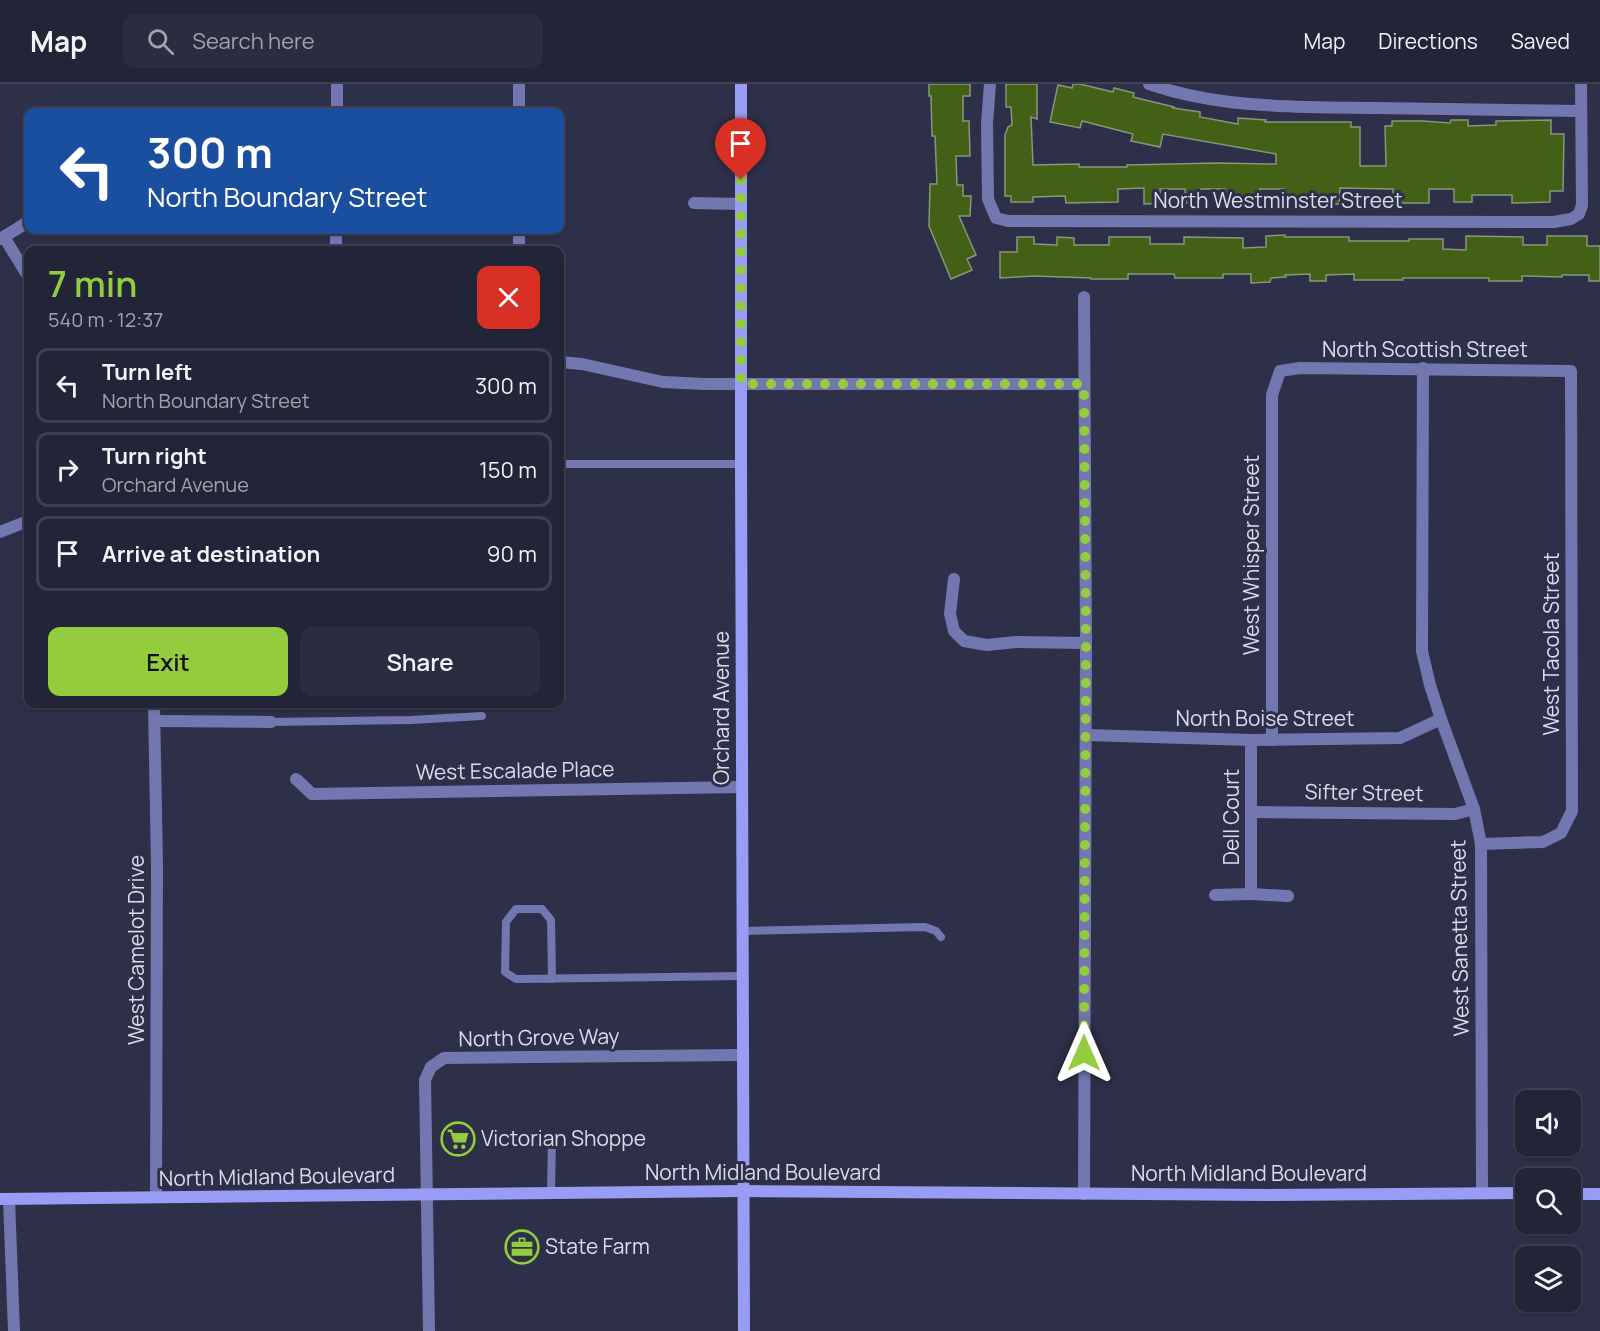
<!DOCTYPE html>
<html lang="en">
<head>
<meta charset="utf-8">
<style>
	:root { --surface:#222437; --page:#2a2c3f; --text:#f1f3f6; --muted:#a2a4ad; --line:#3f4152; --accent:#93cc3d }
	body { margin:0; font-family:Manrope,sans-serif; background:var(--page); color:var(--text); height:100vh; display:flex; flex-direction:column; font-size:22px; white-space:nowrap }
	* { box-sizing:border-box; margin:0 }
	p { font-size:20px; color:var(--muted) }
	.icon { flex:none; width:33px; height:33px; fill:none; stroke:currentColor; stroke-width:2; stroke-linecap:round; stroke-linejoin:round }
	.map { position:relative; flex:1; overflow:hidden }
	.panel { position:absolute; left:24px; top:162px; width:540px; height:462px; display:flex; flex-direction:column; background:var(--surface); border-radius:12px; box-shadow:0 2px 4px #0004,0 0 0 2px var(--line) }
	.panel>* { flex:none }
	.guide { position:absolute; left:24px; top:24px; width:540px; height:126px; border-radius:12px; box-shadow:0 2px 4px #0004,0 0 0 2px var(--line); background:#1a4fa0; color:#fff; overflow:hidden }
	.tools { position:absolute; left:1515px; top:1006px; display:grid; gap:12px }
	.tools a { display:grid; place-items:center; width:66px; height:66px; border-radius:12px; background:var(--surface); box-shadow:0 2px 4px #0004,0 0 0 2px var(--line); font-size:30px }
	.pin { position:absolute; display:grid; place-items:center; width:51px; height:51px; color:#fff; margin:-62px -26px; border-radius:50% 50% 50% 0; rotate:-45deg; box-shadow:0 0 6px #0007 }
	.pin .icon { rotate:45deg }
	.me { position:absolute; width:66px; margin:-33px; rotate:0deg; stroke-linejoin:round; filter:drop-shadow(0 0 4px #0008) }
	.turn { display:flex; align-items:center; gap:21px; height:126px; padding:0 24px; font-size:27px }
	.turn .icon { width:78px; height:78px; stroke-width:2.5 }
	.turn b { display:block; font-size:42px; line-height:51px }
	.round { display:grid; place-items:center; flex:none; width:63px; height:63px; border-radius:12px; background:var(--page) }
	.headline { display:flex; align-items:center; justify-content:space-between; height:102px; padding:0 24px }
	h1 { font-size:36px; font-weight:600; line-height:45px; color:var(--accent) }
	.cta { display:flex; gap:12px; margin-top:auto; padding:12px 24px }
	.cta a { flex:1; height:69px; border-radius:12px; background:var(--accent); color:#111; font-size:24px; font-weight:600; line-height:69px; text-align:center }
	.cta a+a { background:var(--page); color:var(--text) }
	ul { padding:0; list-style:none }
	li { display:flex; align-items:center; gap:18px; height:75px; margin:0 12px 9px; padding:0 12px; border:3px solid var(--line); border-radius:12px }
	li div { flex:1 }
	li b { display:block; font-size:22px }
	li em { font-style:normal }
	header { display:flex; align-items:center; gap:36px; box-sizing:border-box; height:84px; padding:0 30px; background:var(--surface); border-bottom:2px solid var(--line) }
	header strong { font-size:28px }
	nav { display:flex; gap:33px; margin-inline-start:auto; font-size:21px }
	.search { width:420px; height:54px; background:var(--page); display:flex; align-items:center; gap:15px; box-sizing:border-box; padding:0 21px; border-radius:12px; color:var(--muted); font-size:22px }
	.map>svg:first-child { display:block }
	.building { fill:#436017; stroke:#889679; stroke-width:1.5 }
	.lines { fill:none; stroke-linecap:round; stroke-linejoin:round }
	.lane { stroke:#7377af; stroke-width:8 }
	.street { stroke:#7377af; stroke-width:12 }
	.secondary { stroke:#999cf5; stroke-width:12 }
	.route { stroke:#93cc3d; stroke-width:10; stroke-dasharray:0 18 }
	.labels { text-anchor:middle; stroke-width:6; stroke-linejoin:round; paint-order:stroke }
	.street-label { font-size:21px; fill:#dadcec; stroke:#2e3049 }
	.poi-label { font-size:21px; fill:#dadcec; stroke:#2e3049; text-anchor:start }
</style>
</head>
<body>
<header>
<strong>Map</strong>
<div class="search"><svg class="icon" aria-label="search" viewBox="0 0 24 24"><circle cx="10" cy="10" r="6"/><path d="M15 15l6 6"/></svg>Search here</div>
<nav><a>Map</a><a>Directions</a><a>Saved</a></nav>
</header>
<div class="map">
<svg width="1600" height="1247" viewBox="0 0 1600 1247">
	<rect width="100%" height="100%" fill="#2e3049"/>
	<g class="building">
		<path d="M929,0H970V12H963V37H969L970,72H956L957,101H963V112H971L970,132H959L976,171L967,175L972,186L951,195L929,142L930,100H937L935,52H932L931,12H929Z"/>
		<path d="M1006,0H1037V35L1031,33L1033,81L1079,80V83H1127V81L1217,79L1276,80V70L1163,50L1160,63L1131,57L1133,50L1082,37L1080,44L1050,38L1058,1L1072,4L1073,0H1080L1113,8L1114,4L1134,9L1133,13L1174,23L1173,24L1200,28V33L1238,40V34L1266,36L1265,38H1351V43H1360V82H1386L1385,42H1392V37H1423L1450,39L1451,36H1468V42L1496,41V37L1551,36V50H1564L1563,107H1550V118L1512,119V111H1472V118H1454V105H1429V119H1393V105L1340,104L1339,120H1303V112H1284V105H1260V119H1224L1225,105H1201V119H1186L1185,105H1160L1161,119L1144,120V104L1118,105V118L1066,119L1065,112L1033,113V118H1011V112H1005V51L1008,43L1012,41L1011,23H1006Z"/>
		<path d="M1285,151V153H1349V157H1409V155H1443V165L1466,166V152L1523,153V161H1547V152H1587V162H1600V197H1589V191H1562V193L1522,192V197H1489V194H1403V196H1354V190L1326,191V197H1310V190L1285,191L1286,193L1271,194L1270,198L1251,199V190H1223V194H1175L1174,190H1128V195H1091V194L1034,192L1000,194V168H1017V153H1034V160L1057,161V153L1074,154V161H1109V153H1150V160H1184V153L1243,154V164L1266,163V152Z"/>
	</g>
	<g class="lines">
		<g class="lane">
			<path d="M560,380H741"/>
			<path d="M271,638L411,636L482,632"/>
			<path d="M743,847L925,843L936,847L941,853"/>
			<path d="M552,895L551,836L542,825H516L506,838L505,888L516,895L743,892"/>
			<path d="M551,1109L552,1053"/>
		</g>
		<g class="street">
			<path d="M990,0L987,40L988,115L996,134L1008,137L1554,138L1571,135L1579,130L1582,121L1581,0"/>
			<path d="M1149,0C1222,25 1300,23 1376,24C1444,25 1513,26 1581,27"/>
			<path d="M337,28V0"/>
			<path d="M519,28V0"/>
			<path d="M694,119L741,120"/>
			<path d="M4,153L28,192"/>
			<path d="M0,155L28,138"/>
			<path d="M336,166V146"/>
			<path d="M519,166V146"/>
			<path d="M1084,213L1086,559L1084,1110"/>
			<path d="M560,278L582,280L663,298L705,300H1084"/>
			<path d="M1423,284L1422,567L1430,601L1441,635L1474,725L1481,760L1482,1109"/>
			<path d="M0,448L28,437"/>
			<path d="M954,495L950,530L954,547L964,557L987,561L1016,558L1086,559"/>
			<path d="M154,620L157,782L156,1113"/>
			<path d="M155,637L271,638"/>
			<path d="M1086,651L1251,656L1400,654L1441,635"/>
			<path d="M1272,656V311L1280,287L1300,284L1571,287L1572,727L1561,749L1543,758L1481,760"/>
			<path d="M296,695L312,710L742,703"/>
			<path d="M1252,728L1455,730L1474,725"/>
			<path d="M1251,810L1288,812"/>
			<path d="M1215,811L1251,810V656"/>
			<path d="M9,1115L14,1247"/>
			<path d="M429,1247L425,996L431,983L444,974L743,971"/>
		</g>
		<g class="secondary">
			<path d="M741,0V380L744,1247"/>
			<path d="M1570,1110H1600"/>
			<path d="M0,1115L743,1107L1269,1111L1526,1109"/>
		</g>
	</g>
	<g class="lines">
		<path class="route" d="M741,96V300H1084L1086,559L1084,969"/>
	</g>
	<defs>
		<g id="supermarket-ring" transform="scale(1.725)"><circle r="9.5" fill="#2e3049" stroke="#93cc3d" stroke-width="1.5"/><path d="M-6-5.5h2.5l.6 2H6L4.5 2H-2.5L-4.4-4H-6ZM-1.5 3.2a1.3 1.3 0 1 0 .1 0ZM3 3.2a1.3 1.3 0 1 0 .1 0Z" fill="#93cc3d"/></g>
		<g id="office-ring" transform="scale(1.725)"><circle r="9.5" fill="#2e3049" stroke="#93cc3d" stroke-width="1.5"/><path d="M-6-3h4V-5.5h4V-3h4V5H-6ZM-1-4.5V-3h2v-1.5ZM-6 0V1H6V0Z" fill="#93cc3d"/></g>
	</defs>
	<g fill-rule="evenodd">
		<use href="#supermarket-ring" x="458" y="1055"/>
		<use href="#office-ring" x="522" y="1163"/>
	</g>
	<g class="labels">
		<g class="street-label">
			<text x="1278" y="124">North Westminster Street</text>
			<text x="1425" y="273">North Scottish Street</text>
			<text transform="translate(1252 471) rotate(-90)" y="7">West Whisper Street</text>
			<text transform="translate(1552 560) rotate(-90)" y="7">West Tacola Street</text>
			<text transform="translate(722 624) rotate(-90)" y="7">Orchard Avenue</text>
			<text x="1265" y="642">North Boise Street</text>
			<text transform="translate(515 687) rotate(-1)" y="7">West Escalade Place</text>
			<text transform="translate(1364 709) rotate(1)" y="7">Sifter Street</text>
			<text transform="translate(1232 733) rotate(-90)" y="7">Dell Court</text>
			<text transform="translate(1460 854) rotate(-91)" y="7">West Sanetta Street</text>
			<text transform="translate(137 866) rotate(-90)" y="7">West Camelot Drive</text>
			<text transform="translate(539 954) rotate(-1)" y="7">North Grove Way</text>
			<text x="763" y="1096">North Midland Boulevard</text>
			<text x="1249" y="1097">North Midland Boulevard</text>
			<text transform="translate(277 1093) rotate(-1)" y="7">North Midland Boulevard</text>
		</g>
		<g class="poi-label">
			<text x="481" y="1062">Victorian Shoppe</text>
			<text x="545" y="1170">State Farm</text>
		</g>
	</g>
</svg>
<div class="tools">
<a><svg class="icon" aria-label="sound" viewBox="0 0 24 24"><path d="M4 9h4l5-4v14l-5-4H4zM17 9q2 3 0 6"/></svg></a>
<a><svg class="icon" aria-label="search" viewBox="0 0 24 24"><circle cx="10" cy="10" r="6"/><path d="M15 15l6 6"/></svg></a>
<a><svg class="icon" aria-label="layers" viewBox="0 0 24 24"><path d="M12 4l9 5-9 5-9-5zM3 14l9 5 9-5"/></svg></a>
</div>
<div class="pin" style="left:741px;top:96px;background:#d93025"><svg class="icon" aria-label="arrive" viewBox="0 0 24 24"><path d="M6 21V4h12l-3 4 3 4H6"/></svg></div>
<svg class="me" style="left:1084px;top:969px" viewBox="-20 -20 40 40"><path d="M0-17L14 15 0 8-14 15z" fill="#93cc3d" stroke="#fff" stroke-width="4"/></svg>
<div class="guide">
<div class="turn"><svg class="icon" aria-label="left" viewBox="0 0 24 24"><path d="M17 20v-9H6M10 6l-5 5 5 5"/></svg><div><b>300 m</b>North Boundary Street</div></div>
</div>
<section class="panel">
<div class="headline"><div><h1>7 min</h1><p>540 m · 12:37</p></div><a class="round" style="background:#d93025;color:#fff"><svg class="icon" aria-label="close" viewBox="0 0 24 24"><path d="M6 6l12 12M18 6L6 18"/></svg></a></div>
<ul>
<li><svg class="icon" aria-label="left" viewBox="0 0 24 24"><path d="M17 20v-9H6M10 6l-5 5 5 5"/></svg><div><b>Turn left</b><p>North Boundary Street</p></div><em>300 m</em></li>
<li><svg class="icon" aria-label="right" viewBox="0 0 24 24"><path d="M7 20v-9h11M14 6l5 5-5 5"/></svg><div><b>Turn right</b><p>Orchard Avenue</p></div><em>150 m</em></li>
<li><svg class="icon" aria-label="arrive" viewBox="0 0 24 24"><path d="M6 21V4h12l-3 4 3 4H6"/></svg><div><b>Arrive at destination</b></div><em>90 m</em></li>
</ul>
<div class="cta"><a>Exit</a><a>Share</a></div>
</section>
</div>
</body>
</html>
